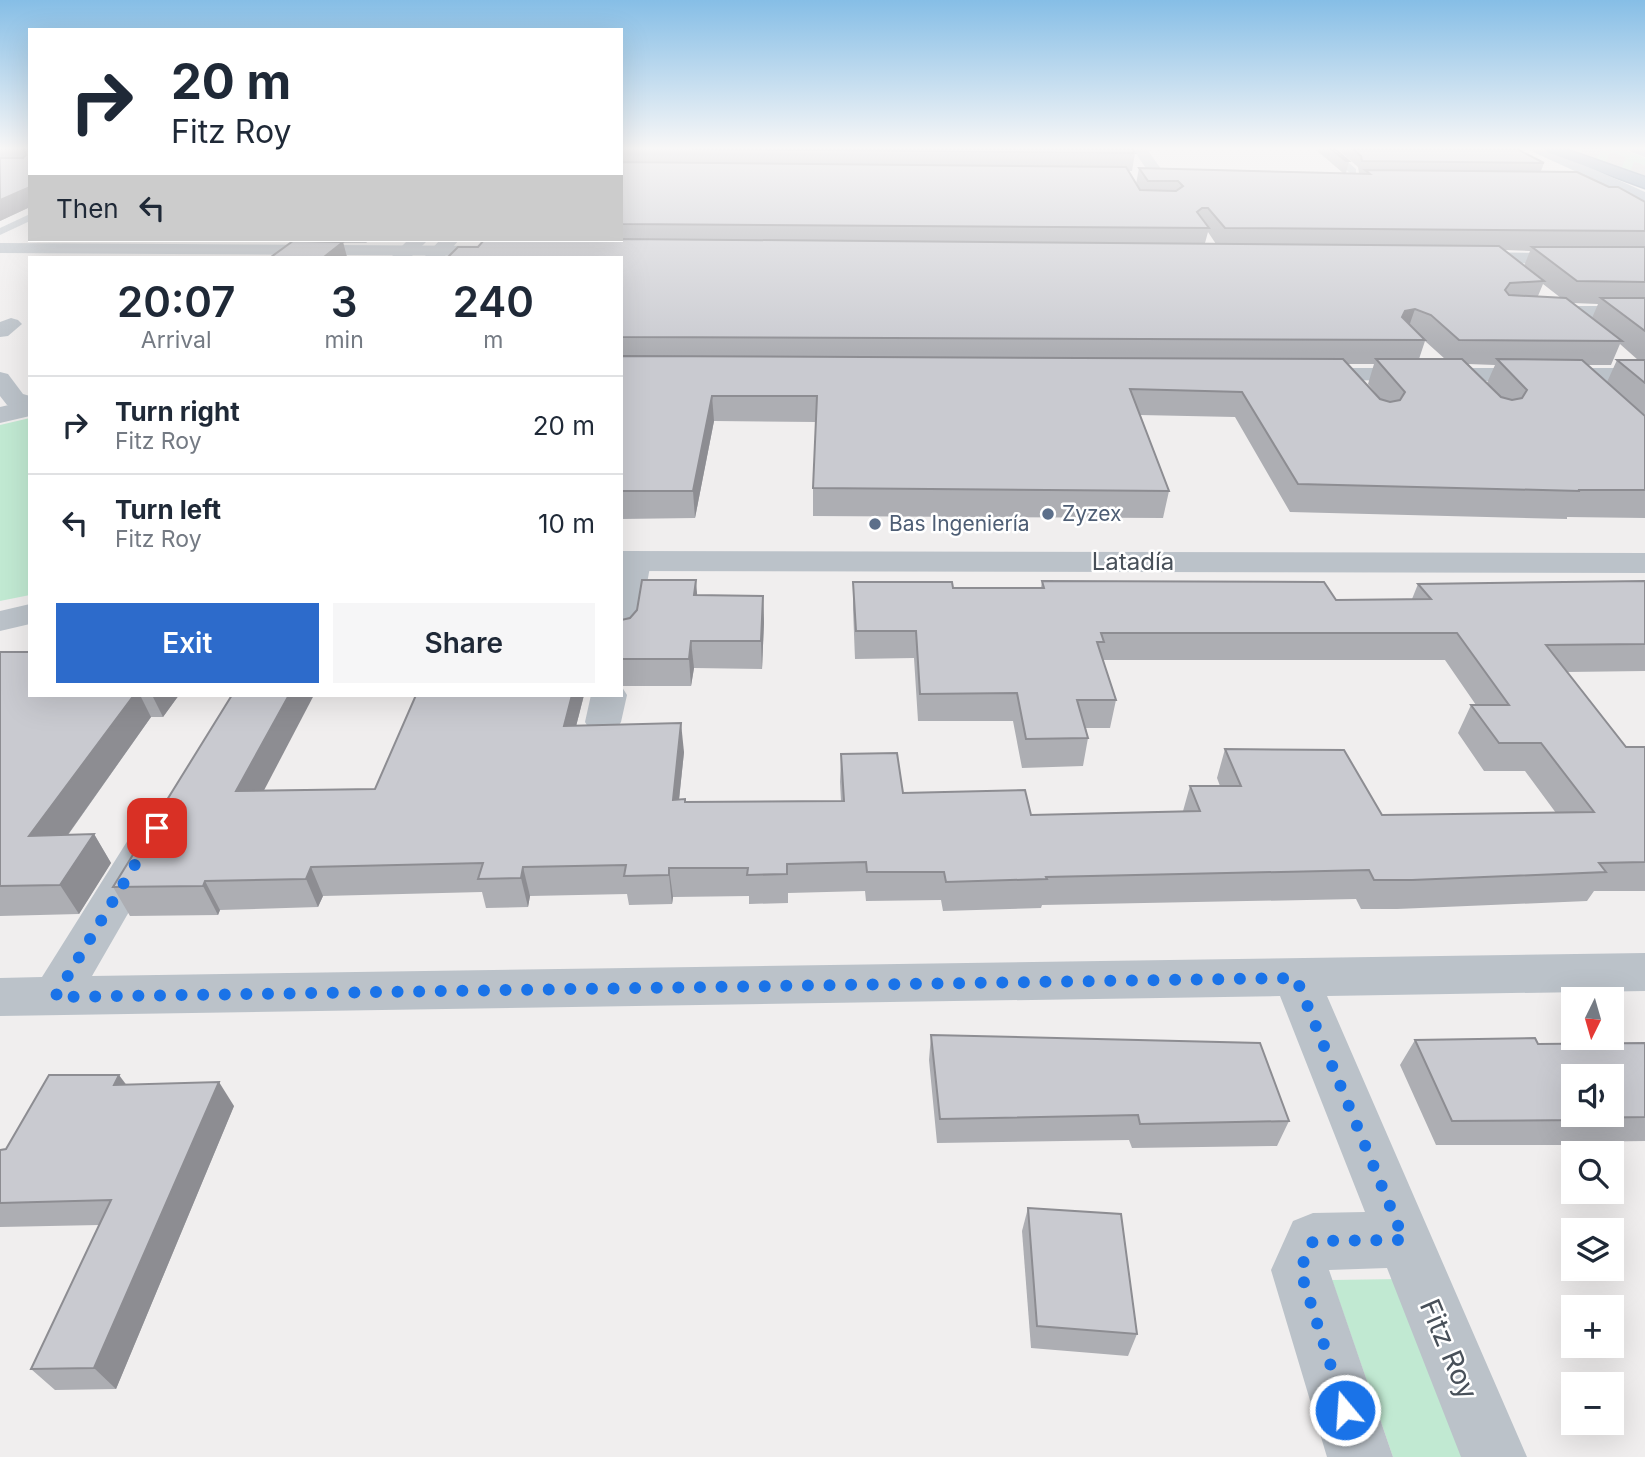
<!DOCTYPE html>
<html lang="en">
<head>
<meta charset="utf-8">
<style>
	:root { --surface:#fff; --page:#f6f6f7; --text:#1f2937; --muted:#747a83; --line:#e0e1e3; --accent:#2d6bcb }
	body { margin:0; font-family:Inter,sans-serif; background:var(--page); color:var(--text); height:100vh; display:flex; flex-direction:column; font-size:26px; white-space:nowrap }
	* { box-sizing:border-box; margin:0 }
	p { font-size:23px; color:var(--muted) }
	.icon { flex:none; width:38px; height:38px; fill:none; stroke:currentColor; stroke-width:2; stroke-linecap:round; stroke-linejoin:round }
	.map { position:relative; flex:1; overflow:hidden }
	.panel { position:absolute; left:28px; top:256px; width:595px; height:441px; display:flex; flex-direction:column; background:var(--surface); border-radius:0px; box-shadow:0 7px 28px #0002 }
	.panel>* { flex:none }
	.guide { position:absolute; left:28px; top:28px; width:595px; height:214px; border-radius:0px; box-shadow:0 7px 28px #0002; background:#fff; color:var(--text); overflow:hidden }
	.needle { width:46px; rotate:185deg }
	.buttons { position:absolute; left:1561px; top:987px; display:grid; gap:14px }
	.buttons a { display:grid; place-items:center; width:63px; height:63px; border-radius:0px; background:var(--surface); box-shadow:0 7px 28px #0002; font-size:35px }
	.pin { position:absolute; display:grid; place-items:center; width:60px; height:60px; color:#fff; margin:-30px; border-radius:14px; box-shadow:0 4px 10px #0006 }
	.me { position:absolute; width:77px; margin:-38px; rotate:342deg; stroke-linejoin:round; filter:drop-shadow(0 0 5px #0008) }
	.turn { display:flex; align-items:center; gap:24px; height:147px; padding:0 28px; font-size:32px }
	.turn .icon { width:91px; height:91px; stroke-width:2.5 }
	.turn b { display:block; font-size:49px; line-height:60px }
	.then { display:flex; align-items:center; height:66px; padding:0 28px; background:#0003; gap:14px; font-size:26px }
	.eta { display:flex; justify-content:space-evenly; align-items:center; height:119px; text-align:center }
	.eta b { font-size:42px; font-weight:600; line-height:49px }
	.action { display:flex; gap:14px; margin-top:auto; padding:14px 28px }
	.action a { flex:1; height:80px; border-radius:0px; background:var(--accent); color:#fff; font-size:28px; font-weight:600; line-height:80px; text-align:center }
	.action a+a { background:var(--page); color:var(--text) }
	ul { padding:0; list-style:none }
	li { display:flex; align-items:center; gap:21px; height:98px; padding:0 28px; border-top:2px solid var(--line) }
	li div { flex:1 }
	li b { display:block; font-size:26px }
	li em { font-style:normal }
	.map>svg:first-child { display:block }
	.green { fill:#c1e9d2 }
	.lines { fill:none; stroke-linecap:round; stroke-linejoin:round }
	.motorway-tunnel { stroke:#ceced0; stroke-width:17; stroke-dasharray:17 9; stroke-linecap:butt }
	.motorway-casing { stroke:#768aa3; stroke-width:3 }
	.service { fill:#bbc2c9; fill-rule:evenodd }
	.minor { fill:#bbc2c9; fill-rule:evenodd }
	.tertiary { fill:#bbc2c9; fill-rule:evenodd }
	.primary { fill:#b1bcca; fill-rule:evenodd }
	.motorway { fill:#8b9fb7; fill-rule:evenodd }
	.wall { fill:#adaeb3; fill-rule:evenodd }
	.shaded-wall { fill:#8d8d92 }
	.building { fill:#c9cad0; stroke:#8d8d92; stroke-width:2; fill-rule:evenodd }
	.route { stroke:#1a73e8; stroke-width:12; stroke-dasharray:0 21.6 }
	.service-dot { fill:#5c6f8a; stroke:#fff; stroke-width:2.5 }
	.labels { text-anchor:middle; stroke-width:5; stroke-linejoin:round; paint-order:stroke }
	.far-service-label { font-size:21px; fill:#4e5e75; stroke:#fff; text-anchor:start }
	.street-label { font-size:24px; fill:#485059; stroke:#fff }
	.near-street-label { font-size:28px; fill:#485059; stroke:#fff }
</style>
</head>
<body>
<div class="map">
<svg width="1645" height="1457" viewBox="0 0 1645 1457">
	<rect width="100%" height="100%" fill="#f0eeee"/>
	<g class="green">
		<path d="M1563,149H1622L1645,158V178Z"/>
		<path d="M30,418V595L0,601V425Z"/>
		<path d="M1400,1279L1469,1457H1393L1332,1280Z"/>
	</g>
	<g class="lines">
		<path class="motorway-tunnel" d="M1583,149L1645,175"/>
		<g class="motorway-casing">
			<path id="motorway" d="M1545,149H1565L1645,177V188L1547,152Z"/>
		</g>
		<g class="service">
			<path d="M1332,149H1338L1340,155L1356,169V173H1350L1333,158Z"/>
			<path d="M30,214V221L0,235V228Z"/>
		</g>
		<g class="minor">
			<path d="M1133,149H1147L1168,179L1165,182H1155Z"/>
			<path d="M0,243L503,246L512,251L503,256L0,253Z"/>
			<path d="M1468,252L1645,254V266L1461,262L1459,258Z"/>
			<path d="M1534,306H1645V318L1527,316L1524,312L1527,308Z"/>
			<path d="M11,318L18,320L22,324L8,336L0,337V322Z"/>
			<path d="M1307,368H1645V382L1299,380L1295,375L1299,370Z"/>
			<path d="M0,372L8,374L23,394L30,396V410L7,405L0,396Z"/>
			<path d="M636,552L647,555L651,561L638,635L633,642L621,645V560L625,555Z"/>
			<path d="M622,687L627,695L621,722L616,730L603,734L590,730L585,722L591,695H621Z"/>
			<path d="M143,836L158,840L164,851L92,976L1645,953V991L1327,996L1527,1457H1461L1387,1268L1329,1270L1393,1457H1327L1271,1270L1293,1221L1313,1213L1365,1212L1280,996L0,1016V978L42,977L128,840Z"/>
		</g>
		<g class="tertiary">
			<path d="M408,240H428L411,257H391Z"/>
			<path d="M440,240H459L444,257H424Z"/>
			<path d="M30,400V416L0,423V407Z"/>
			<path d="M621,551L1645,553V573L621,571Z"/>
			<path d="M30,604V624L0,631V611Z"/>
		</g>
		<g class="primary">
			<path d="M1531,149H1549L1645,192V203L1533,152Z"/>
			<path d="M1629,149H1645V157L1631,152Z"/>
		</g>
		<use href="#motorway" class="motorway"/>
	</g>
	<g class="wall">
		<path d="M0,149H30V207L0,221Z"/>
		<path d="M621,149H1132L1135,153L1132,171H1128L1136,184L1139,168L1343,173L1315,149H1335L1349,161L1346,173H1359L1358,167L1342,153L1340,149H1517L1544,163L1541,171L1609,187L1645,202V518L1567,517V519L1290,512L1235,417L1140,415L1169,491L1163,518L813,516V488L816,422L714,421L695,518L621,519V257L478,247L621,240ZM1208,232L1216,244L1205,243ZM1505,250L1530,251L1524,266ZM1543,284L1561,298L1538,296ZM1573,303L1598,304L1592,318ZM1425,341L1445,359H1419ZM1620,344L1638,360H1617L1607,382L1588,365H1611ZM1348,364H1374L1368,384L1381,400L1380,399ZM1468,364L1495,365L1487,383Z"/>
		<path d="M317,240H370L366,243H343L347,257H271L317,242Z"/>
		<path d="M1042,581L1336,600L1412,599L1418,584L1645,581V671L1567,672L1626,747H1645V891H1594L1587,901L1397,909H1361L1356,899L1042,905L1041,908L943,911L941,900L866,901L865,891L788,893V903L749,904V896L673,897L672,904L629,905L627,894L530,896L528,907L486,908L482,892L323,896L318,907L220,910L218,915L130,916L113,887L264,790L375,789L416,695H584L576,726L684,752L679,800L686,802L841,801L840,782L841,754L903,793L1031,815L1183,811L1190,786H1220L1217,778L1225,749L1382,815L1556,813L1525,771H1484L1458,733L1471,705H1476L1445,660H1102L1116,700L1110,728H1086L1088,738L1083,766L1022,768L1013,721H918L914,658L855,659L853,609V582L953,588H1041Z"/>
		<path d="M697,595L763,596L764,622L762,669L694,668L691,686H621V620Z"/>
		<path d="M0,652L30,695H179L163,717H151L68,835L94,834L111,863L79,914L0,916Z"/>
		<path d="M931,1035L1289,1121L1277,1146L1132,1148L1129,1140L937,1143L929,1060Z"/>
		<path d="M1415,1040L1538,1044L1645,1043V1141L1565,1142L1562,1145H1436L1400,1065Z"/>
		<path d="M126,1084L234,1106L116,1389L55,1390L31,1369L99,1225L0,1227V1150L6,1149Z"/>
		<path d="M1028,1208L1137,1334L1128,1356L1031,1348L1022,1231Z"/>
	</g>
	<g class="shaded-wall">
		<path d="M30,187V207L0,221V200Z"/>
		<path d="M343,242L347,257H324Z"/>
		<path d="M1415,309L1407,332L1402,317L1405,311Z"/>
		<path d="M712,396L714,421L695,518L693,491Z"/>
		<path d="M696,580L698,606L694,595Z"/>
		<path d="M763,596L764,622L762,669L761,641Z"/>
		<path d="M691,641L694,668L691,686L689,659Z"/>
		<path d="M134,695H140L151,717L47,864L29,836Z"/>
		<path d="M152,695H179L163,717Z"/>
		<path d="M289,695H314L249,819L236,791Z"/>
		<path d="M572,695H584L569,754L564,726Z"/>
		<path d="M681,723L684,752L676,828L673,800Z"/>
		<path d="M94,834L111,863L79,914L60,885Z"/>
		<path d="M311,867L323,896L318,907L306,879Z"/>
		<path d="M523,867L530,896L528,907L521,878Z"/>
		<path d="M669,868L673,897L672,904L669,875Z"/>
		<path d="M205,881L220,910L218,915L203,886Z"/>
		<path d="M119,1075L137,1099L114,1085Z"/>
		<path d="M219,1082L234,1106L116,1389L94,1368Z"/>
	</g>
	<g class="building">
		<path d="M24,149H30V187L0,200V158H23L26,155Z"/>
		<path d="M692,149H1132L1135,153Z"/>
		<path d="M1331,149H1335L1349,161H1346Z"/>
		<path d="M1353,149H1517L1544,163L1362,161L1361,156Z"/>
		<path d="M621,162L1126,167L1140,190L1176,191L1183,186L1178,181H1148L1139,168L1370,174L1365,170L1577,172L1609,187H1618L1645,202V231L1225,228L1208,208H1202L1197,212L1209,228L621,224Z"/>
		<path d="M621,239L1499,246L1544,281L1510,283L1505,290L1509,295L1566,298L1622,341L1459,340L1431,315L1415,309L1405,311L1402,317L1425,340L621,337V257H448L458,247H478L484,240Z"/>
		<path d="M293,241L343,242L324,257H271Z"/>
		<path d="M1532,247H1645V282L1577,281Z"/>
		<path d="M1601,298H1645V331Z"/>
		<path d="M621,356L1343,359L1380,399L1390,402L1400,400L1405,392L1376,359H1462L1501,397L1512,400L1522,398L1527,390L1497,359L1582,360L1645,416V490H1578L1580,491L1298,484L1242,392L1130,389L1169,491L813,488L817,396H712L693,491H621Z"/>
		<path d="M1617,360H1645V383Z"/>
		<path d="M642,580H696L694,595L763,596L761,641H691L689,659H621V620L630,618L637,610Z"/>
		<path d="M1042,581L1324,582L1336,600L1431,599L1418,584L1645,581V644L1546,645L1626,747H1645V862L1599,863L1606,872L1412,880H1374L1369,870L1046,877L1047,879L946,882L944,872H867L866,862L787,864V874L747,875L748,868H669V875L624,876L626,865L523,867L521,878L478,879L483,863L311,867L306,879L205,881L203,886L113,887L232,695H289L236,791L375,789L416,695H572L564,726L681,723L673,800L685,799V802L844,801L841,754L897,753L903,793L1025,790L1031,815L1200,811L1190,786H1241L1225,749L1344,750L1382,815L1594,812L1541,743H1499L1471,705H1509L1457,633H1101L1104,642H1097L1116,700H1077L1088,738L1026,739L1017,693L920,694L916,631H856L853,582H952L953,588H1044Z"/>
		<path d="M0,652H30V695H134L29,836L94,834L60,885L0,886Z"/>
		<path d="M931,1035L1260,1043L1289,1121L1140,1124L1138,1115L940,1119Z"/>
		<path d="M1535,1038L1538,1044L1645,1043V1117L1580,1118L1582,1120L1452,1121L1415,1040ZM1573,1076H1612V1115H1573Z"/>
		<path d="M49,1075H119L114,1085L219,1082L94,1368L31,1369L111,1200L0,1203V1150L6,1149Z"/>
		<path d="M1028,1208L1121,1214L1137,1334L1037,1326Z"/>
	</g>
	<linearGradient id="sky" x2="0" y2="1"><stop stop-color="#86bee6"/><stop offset="0.42" stop-color="#f8f7f7"/><stop offset="1" stop-color="#f8f7f7" stop-opacity="0"/></linearGradient>
	<rect width="1645" height="353" fill="url(#sky)"/>
	<g class="lines">
		<path class="route" d="M157,828L55,997L1296,978L1404,1240L1313,1241L1300,1270L1345,1410"/>
	</g>
	<g class="service-dot">
		<circle cx="1048" cy="514" r="7"/>
		<circle cx="875" cy="524" r="7"/>
	</g>
	<g class="labels">
		<g class="far-service-label">
			<text x="1062" y="521">Zyzex</text>
			<text x="889" y="531">Bas Ingeniería</text>
		</g>
		<g class="street-label">
			<text x="1133" y="570">Latadía</text>
		</g>
		<g class="near-street-label">
			<text transform="translate(1449 1349) rotate(67)" y="10">Fitz Roy</text>
		</g>
	</g>
</svg>
<div class="buttons">
<a><svg class="needle" viewBox="-14 -14 28 28"><path d="M0-13l5 13h-10z" fill="#e53935"/><path d="M0 13l5-13h-10z" fill="#747a83"/></svg></a>
<a><svg class="icon" aria-label="sound" viewBox="0 0 24 24"><path d="M4 9h4l5-4v14l-5-4H4zM17 9q2 3 0 6"/></svg></a>
<a><svg class="icon" aria-label="search" viewBox="0 0 24 24"><circle cx="10" cy="10" r="6"/><path d="M15 15l6 6"/></svg></a>
<a><svg class="icon" aria-label="layers" viewBox="0 0 24 24"><path d="M12 4l9 5-9 5-9-5zM3 14l9 5 9-5"/></svg></a>
<a>+</a>
<a>−</a>
</div>
<div class="pin" style="left:157px;top:828px;background:#d93025"><svg class="icon" aria-label="arrive" viewBox="0 0 24 24"><path d="M6 21V4h12l-3 4 3 4H6"/></svg></div>
<svg class="me" style="left:1345px;top:1410px" viewBox="-20 -20 40 40"><circle r="17" fill="#1a73e8" stroke="#fff" stroke-width="3"/><path d="M0-11L8 9 0 5-8 9z" fill="#fff"/></svg>
<div class="guide">
<div class="turn"><svg class="icon" aria-label="right" viewBox="0 0 24 24"><path d="M7 20v-9h11M14 6l5 5-5 5"/></svg><div><b>20 m</b>Fitz Roy</div></div>
<div class="then">Then<svg class="icon" aria-label="left" viewBox="0 0 24 24"><path d="M17 20v-9H6M10 6l-5 5 5 5"/></svg></div>
</div>
<section class="panel">
<div class="eta">
<div><b>20:07</b><p>Arrival</p></div>
<div><b>3</b><p>min</p></div>
<div><b>240</b><p>m</p></div>
</div>
<ul>
<li><svg class="icon" aria-label="right" viewBox="0 0 24 24"><path d="M7 20v-9h11M14 6l5 5-5 5"/></svg><div><b>Turn right</b><p>Fitz Roy</p></div><em>20 m</em></li>
<li><svg class="icon" aria-label="left" viewBox="0 0 24 24"><path d="M17 20v-9H6M10 6l-5 5 5 5"/></svg><div><b>Turn left</b><p>Fitz Roy</p></div><em>10 m</em></li>
</ul>
<div class="action"><a>Exit</a><a>Share</a></div>
</section>
</div>
</body>
</html>
